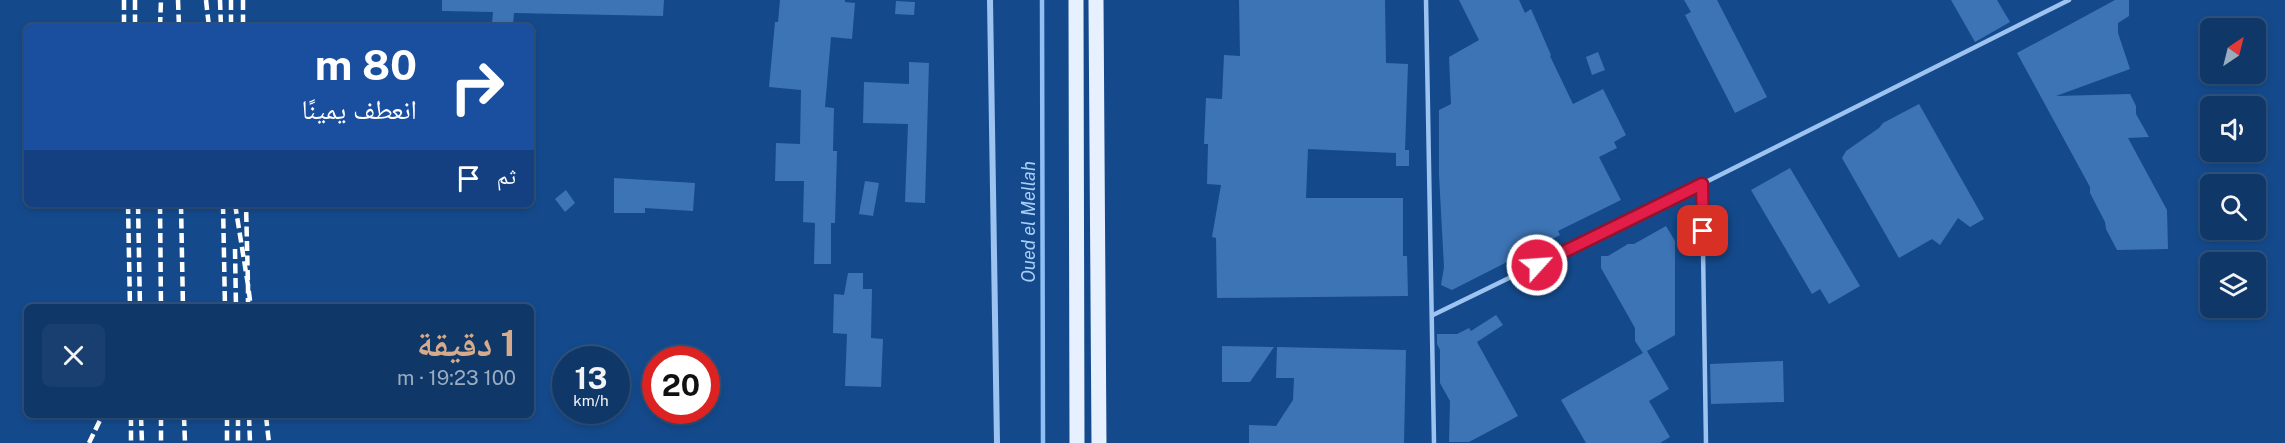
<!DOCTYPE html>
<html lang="ar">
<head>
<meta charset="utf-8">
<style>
	:root { --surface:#0f3869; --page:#183f6f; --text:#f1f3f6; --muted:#9bacc0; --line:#2f527d; --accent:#d6ab8b }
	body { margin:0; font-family:"Public Sans","Noto Naskh Arabic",sans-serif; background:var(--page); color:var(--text); direction:rtl; height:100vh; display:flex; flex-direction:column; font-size:22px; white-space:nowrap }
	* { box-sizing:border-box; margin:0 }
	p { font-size:20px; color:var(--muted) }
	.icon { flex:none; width:33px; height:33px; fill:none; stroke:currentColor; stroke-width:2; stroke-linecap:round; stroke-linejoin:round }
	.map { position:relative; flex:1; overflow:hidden; direction:ltr }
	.sheet { position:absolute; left:24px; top:304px; width:510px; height:114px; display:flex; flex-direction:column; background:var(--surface); border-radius:9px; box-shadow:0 3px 9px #0003,0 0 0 2px var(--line); direction:rtl }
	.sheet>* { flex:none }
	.hud { position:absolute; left:24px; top:24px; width:510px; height:183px; border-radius:9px; box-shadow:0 3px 9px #0003,0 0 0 2px var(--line); direction:rtl; background:#1a4fa0; color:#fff; overflow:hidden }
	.needle { width:39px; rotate:35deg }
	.buttons { position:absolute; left:2200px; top:18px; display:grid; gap:12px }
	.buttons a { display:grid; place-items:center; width:66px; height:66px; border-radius:9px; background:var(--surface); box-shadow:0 3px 9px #0003,0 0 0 2px var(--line); font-size:30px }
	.speed { position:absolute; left:552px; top:346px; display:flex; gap:12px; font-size:30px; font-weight:700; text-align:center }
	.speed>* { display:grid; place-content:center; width:78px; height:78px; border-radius:50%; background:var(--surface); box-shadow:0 3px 9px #0003,0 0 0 2px var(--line); line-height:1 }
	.speed small { font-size:15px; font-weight:400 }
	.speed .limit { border:9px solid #d22; background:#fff; color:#111 }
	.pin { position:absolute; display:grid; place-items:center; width:51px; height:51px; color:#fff; margin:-26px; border-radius:12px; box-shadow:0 3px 9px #0006 }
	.me { position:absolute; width:66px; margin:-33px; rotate:64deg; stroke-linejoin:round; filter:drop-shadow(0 0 4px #0008) }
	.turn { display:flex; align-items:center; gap:21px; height:126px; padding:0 18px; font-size:27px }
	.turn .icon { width:78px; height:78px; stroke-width:2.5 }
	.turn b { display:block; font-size:42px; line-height:51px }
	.then { display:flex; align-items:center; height:57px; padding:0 18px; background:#0003; gap:12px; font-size:22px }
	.round { display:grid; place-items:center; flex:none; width:63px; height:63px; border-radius:9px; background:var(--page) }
	.head { display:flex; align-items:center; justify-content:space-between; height:102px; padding:0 18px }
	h1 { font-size:36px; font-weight:700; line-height:45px; color:var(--accent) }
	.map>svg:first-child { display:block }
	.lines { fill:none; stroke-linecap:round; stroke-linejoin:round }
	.stream { stroke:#8fbff3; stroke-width:4.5 }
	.building { fill:#3d74b5 }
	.service { stroke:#9dc3f0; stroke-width:4.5 }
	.minor { stroke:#9dc3f0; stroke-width:6 }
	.primary { stroke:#e6f0ff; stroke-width:15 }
	.rail { stroke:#fff; stroke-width:4.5; stroke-dasharray:10 4.5; stroke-linecap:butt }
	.route-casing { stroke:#92132f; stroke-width:15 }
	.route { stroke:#e11d48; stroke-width:10 }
	.labels { text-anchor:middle; stroke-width:5; stroke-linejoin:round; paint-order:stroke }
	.water-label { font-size:18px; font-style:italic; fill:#a9cef7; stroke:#144a8c }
</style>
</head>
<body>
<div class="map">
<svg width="2285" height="443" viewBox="0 0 2285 443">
	<rect width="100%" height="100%" fill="#144a8c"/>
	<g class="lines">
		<path class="stream" d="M1042,0L1043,443"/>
	</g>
	<g class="building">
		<path d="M442,0H664L663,16L514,13L513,25L492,24L493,12L442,11Z"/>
		<path d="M780,0H845V2L855,3L852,39L831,37L825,107L834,108L833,151H837L835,223H831V264H814L815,223L803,222L804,181H775L776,143L800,144L801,90L769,87L775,22H778Z"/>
		<path d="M1239,0H1385L1386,63L1408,64L1405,150H1409V166H1396V153L1308,149L1306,198H1403V256H1407L1408,296L1217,298L1216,238L1212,237L1221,185L1207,184L1208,144H1204L1206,98L1222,99L1224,55L1240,56Z"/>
		<path d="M1459,0H1519L1525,13L1531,9L1551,55L1550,56L1573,104L1603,89L1626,135L1614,142L1617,148L1599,157L1621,200L1558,231L1560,235L1452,290L1441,285L1444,267L1439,175V110L1451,104L1449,57L1479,40Z"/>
		<path d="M1684,0H1717L1767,97L1735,113L1685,15L1691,12Z"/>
		<path d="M1951,0H1997L2010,22L1975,42Z"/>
		<path d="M2115,0H2129V16L2118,23V33L2130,69L2056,96L2130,94L2136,106V114L2149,137L2128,138L2167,210L2168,249L2117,250L2106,229L2105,222L2090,193V187L2017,53Z"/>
		<path d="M896,1L915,2L914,15L895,14Z"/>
		<path d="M1598,52L1605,70L1592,75L1586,57Z"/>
		<path d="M909,62L929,63L925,203L905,202L908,124L863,123L864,82L909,84Z"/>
		<path d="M1919,104L1984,219L1970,227L1958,218L1940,245L1932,239L1899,258L1842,158L1846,151L1879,128L1883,123Z"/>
		<path d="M1790,168L1860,286L1829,304L1820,289L1812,294L1751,190Z"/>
		<path d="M614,178L695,183L693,211L645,208V213H614Z"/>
		<path d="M865,181L879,183L873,216L859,214Z"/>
		<path d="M566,190L575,203L565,212L555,199Z"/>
		<path d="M1666,226L1675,241V335L1647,351L1669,389L1649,401L1670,437L1660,443H1586L1561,400L1643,353L1635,341V328L1601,268V256H1608L1628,244H1634Z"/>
		<path d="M848,273H863V289H872L871,338L883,339L881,387L845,386L847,334L833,333L834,294L844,295Z"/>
		<path d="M1496,315L1503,325L1477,342L1518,416L1469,442H1449L1450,401L1440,383V350L1437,344V334H1457L1469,328L1471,331Z"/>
		<path d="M1222,346L1274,347L1250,382H1222Z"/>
		<path d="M1277,347L1406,350L1404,443H1249V425L1276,426L1293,400L1294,378H1276Z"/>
		<path d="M1783,361L1784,402L1711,404L1710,364Z"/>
	</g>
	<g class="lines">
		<g class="service">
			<path d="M1426,0L1434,443"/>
			<path d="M1702,184L1706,443"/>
			<path d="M1433,315L1702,184L2069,0"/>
		</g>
		<path class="minor" d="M990,0L997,443"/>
		<g class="primary">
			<path d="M1076,0L1077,443"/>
			<path d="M1096,0L1099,443"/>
		</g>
		<g class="rail">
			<path d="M124,0V27"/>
			<path d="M135,0V27"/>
			<path d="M178,0L179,27"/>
			<path d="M206,0L209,27"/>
			<path d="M220,0L221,27"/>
			<path d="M231,0V27"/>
			<path d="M243,0V27"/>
			<path d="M160,27L161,0"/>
			<path d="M128,204L130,308"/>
			<path d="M138,204L140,308"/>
			<path d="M160,204L161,308"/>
			<path d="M181,204L183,308"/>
			<path d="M223,204L225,308"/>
			<path d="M235,204L248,285L246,204"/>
			<path d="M235,249L236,308"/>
			<path d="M248,308V285L251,308"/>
			<path d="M131,416V443"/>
			<path d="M141,416L142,443"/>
			<path d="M161,416V443"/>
			<path d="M184,416L185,443"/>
			<path d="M227,416V443"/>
			<path d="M238,416V443"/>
			<path d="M249,416L250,443"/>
			<path d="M266,416L269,443"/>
			<path d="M89,443L102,416"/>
		</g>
	</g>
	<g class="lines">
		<g class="route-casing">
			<path id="route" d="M1537,265L1702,184L1703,231"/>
		</g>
		<use href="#route" class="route"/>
	</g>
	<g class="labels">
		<g class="water-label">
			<text transform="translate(1029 222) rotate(-90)" y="6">Oued el Mellah</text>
		</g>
	</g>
</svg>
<div class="buttons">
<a><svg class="needle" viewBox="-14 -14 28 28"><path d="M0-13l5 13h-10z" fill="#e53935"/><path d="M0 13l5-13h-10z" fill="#9bacc0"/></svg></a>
<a><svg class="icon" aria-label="sound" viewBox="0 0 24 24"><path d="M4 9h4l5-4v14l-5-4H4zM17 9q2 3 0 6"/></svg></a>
<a><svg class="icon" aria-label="search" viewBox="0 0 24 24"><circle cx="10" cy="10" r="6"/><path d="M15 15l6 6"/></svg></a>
<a><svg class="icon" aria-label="layers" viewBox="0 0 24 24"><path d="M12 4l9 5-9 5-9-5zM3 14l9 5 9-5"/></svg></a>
</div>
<div class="speed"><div>13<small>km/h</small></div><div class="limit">20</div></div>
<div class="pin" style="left:1703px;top:231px;background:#d93025"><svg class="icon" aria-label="arrive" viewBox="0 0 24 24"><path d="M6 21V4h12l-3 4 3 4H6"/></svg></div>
<svg class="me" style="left:1537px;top:265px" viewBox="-20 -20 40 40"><circle r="17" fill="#e11d48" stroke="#fff" stroke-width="3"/><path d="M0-11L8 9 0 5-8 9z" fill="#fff"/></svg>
<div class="hud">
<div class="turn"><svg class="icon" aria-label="right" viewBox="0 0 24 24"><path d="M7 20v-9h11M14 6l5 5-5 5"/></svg><div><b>80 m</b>انعطف يمينًا</div></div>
<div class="then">ثم<svg class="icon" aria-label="arrive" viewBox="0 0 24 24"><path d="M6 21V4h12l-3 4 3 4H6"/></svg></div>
</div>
<section class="sheet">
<div class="head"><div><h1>1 دقيقة</h1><p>100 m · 19:23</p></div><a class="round"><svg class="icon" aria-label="close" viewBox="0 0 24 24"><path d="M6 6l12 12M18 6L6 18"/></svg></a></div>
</section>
</div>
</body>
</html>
